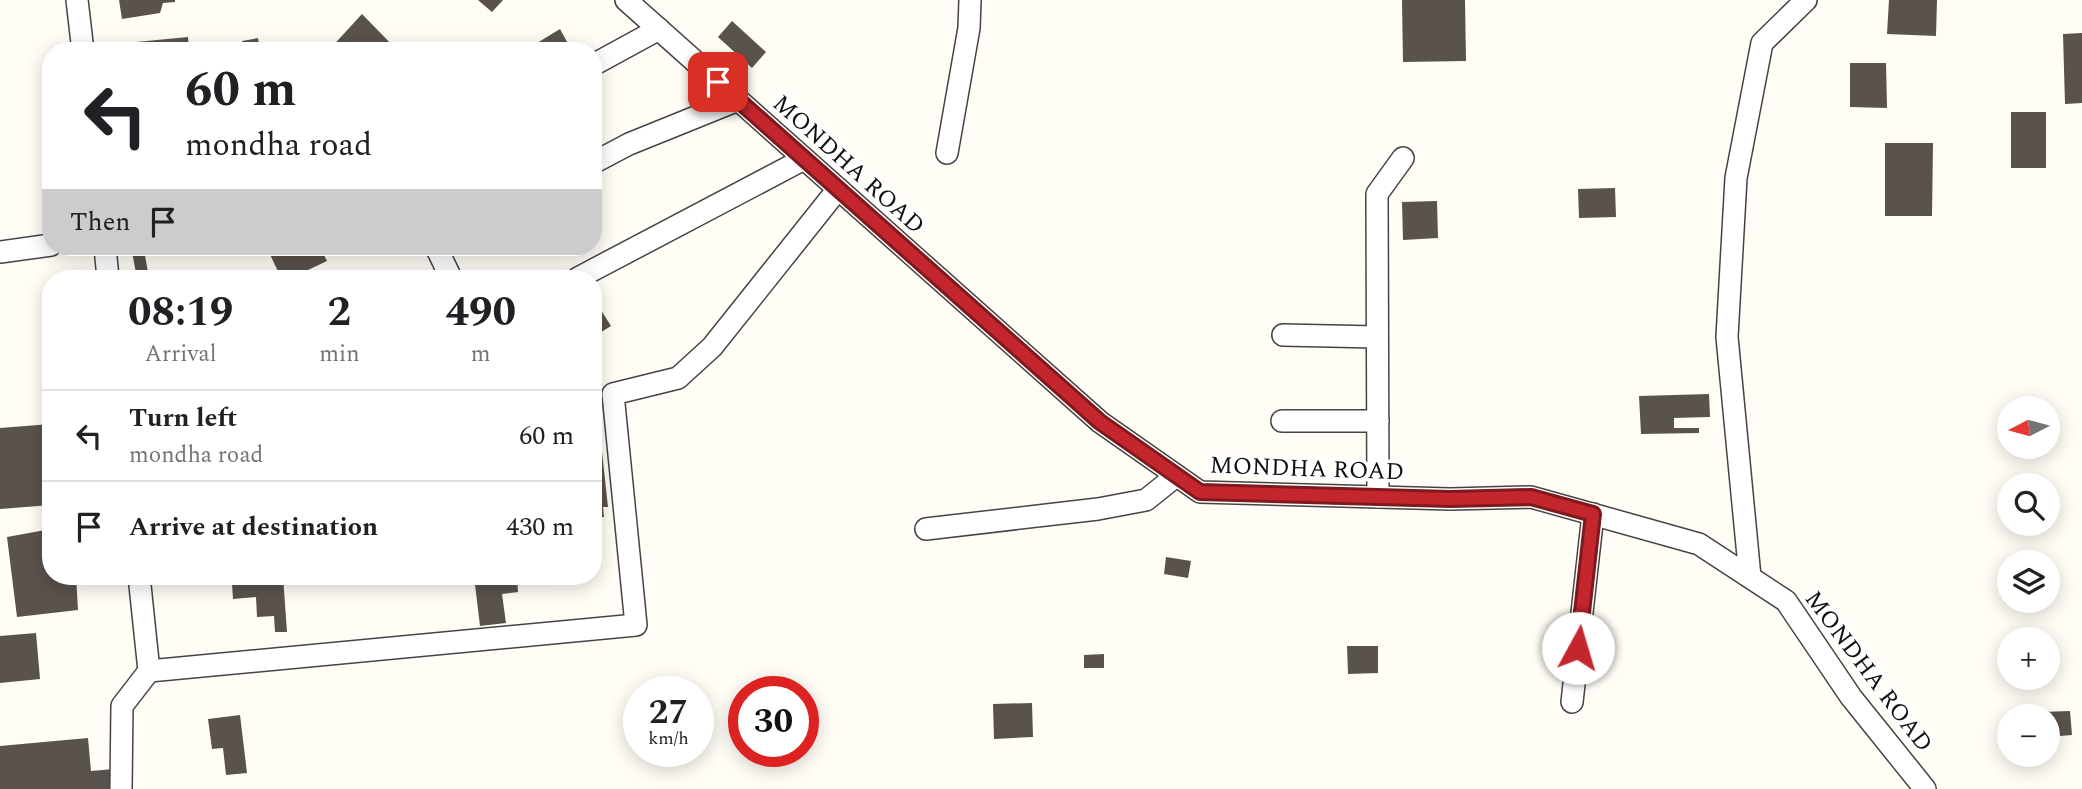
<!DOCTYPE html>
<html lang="en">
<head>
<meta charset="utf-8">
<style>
	:root { --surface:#fff; --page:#f6f6f6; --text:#202124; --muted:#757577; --line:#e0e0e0 }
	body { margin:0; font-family:Spectral,serif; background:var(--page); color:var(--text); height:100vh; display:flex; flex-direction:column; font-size:26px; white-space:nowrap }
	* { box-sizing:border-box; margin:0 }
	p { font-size:23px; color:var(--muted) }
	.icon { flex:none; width:38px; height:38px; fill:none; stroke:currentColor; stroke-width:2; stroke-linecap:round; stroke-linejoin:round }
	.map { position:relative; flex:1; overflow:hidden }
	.side { position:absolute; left:42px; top:270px; width:560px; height:315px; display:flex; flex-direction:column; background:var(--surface); border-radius:28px; box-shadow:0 4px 18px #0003 }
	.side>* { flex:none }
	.hud { position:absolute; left:42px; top:42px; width:560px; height:214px; border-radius:28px; box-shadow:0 4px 18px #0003; background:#fff; color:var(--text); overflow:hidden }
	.needle { width:46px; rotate:264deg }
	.buttons { position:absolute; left:1997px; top:396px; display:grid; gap:14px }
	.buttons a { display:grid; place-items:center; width:63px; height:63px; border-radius:50%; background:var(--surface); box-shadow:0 4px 18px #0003; font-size:35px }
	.speed { position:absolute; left:623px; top:676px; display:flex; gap:14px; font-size:35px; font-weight:700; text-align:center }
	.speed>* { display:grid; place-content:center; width:91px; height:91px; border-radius:50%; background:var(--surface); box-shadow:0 4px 18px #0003; line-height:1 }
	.speed small { font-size:18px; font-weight:400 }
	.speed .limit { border:10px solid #d22; background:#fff; color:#111 }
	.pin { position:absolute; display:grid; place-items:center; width:60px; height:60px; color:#fff; margin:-30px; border-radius:14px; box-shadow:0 4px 10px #0006 }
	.me { position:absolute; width:77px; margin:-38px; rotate:6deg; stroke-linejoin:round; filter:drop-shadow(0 0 5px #0008) }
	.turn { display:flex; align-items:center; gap:24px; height:147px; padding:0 28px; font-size:32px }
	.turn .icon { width:91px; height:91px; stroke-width:2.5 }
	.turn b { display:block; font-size:49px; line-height:60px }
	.then { display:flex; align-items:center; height:66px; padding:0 28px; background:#0003; gap:14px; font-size:26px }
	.eta { display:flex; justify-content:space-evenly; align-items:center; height:119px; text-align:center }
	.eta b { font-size:42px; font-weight:700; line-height:49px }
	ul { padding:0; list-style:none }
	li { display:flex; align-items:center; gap:21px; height:91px; padding:0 28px; border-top:2px solid var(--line) }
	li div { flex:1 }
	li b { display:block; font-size:26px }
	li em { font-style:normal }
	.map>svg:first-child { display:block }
	.building { fill:#5a524d }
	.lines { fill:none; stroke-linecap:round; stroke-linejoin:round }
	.minor-casing { stroke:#444; stroke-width:24 }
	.minor { stroke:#fff; stroke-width:21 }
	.route-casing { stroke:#7f191e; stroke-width:18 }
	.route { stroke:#c4262e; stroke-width:12 }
	.labels { text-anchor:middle; stroke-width:7; stroke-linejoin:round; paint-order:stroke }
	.street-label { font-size:24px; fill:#111; stroke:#fff }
</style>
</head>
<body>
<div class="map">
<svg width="2082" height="789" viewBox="0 0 2082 789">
	<rect width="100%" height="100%" fill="#fffdf5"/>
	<g class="building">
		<path d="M119,0H175V2L163,3L160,13L122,19Z"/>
		<path d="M478,0H503L492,12Z"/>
		<path d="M1402,0H1465L1466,61L1403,62Z"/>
		<path d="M1889,0H1937L1936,36L1887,34Z"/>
		<path d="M362,14L398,51H328Z"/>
		<path d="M732,21L766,52L752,68L718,37Z"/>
		<path d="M560,29L572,51H524Z"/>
		<path d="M2082,33V103L2065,104L2063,34Z"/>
		<path d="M188,37L189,51H127L126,43Z"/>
		<path d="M258,38L260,51H243L242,41Z"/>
		<path d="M1850,63H1886L1887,108L1850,107Z"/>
		<rect x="2011" y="112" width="35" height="56"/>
		<path d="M1885,143H1933L1932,216H1885Z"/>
		<path d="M1615,188L1616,217L1579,218L1578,189Z"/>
		<path d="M1437,201L1438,238L1403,240L1402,202Z"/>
		<path d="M275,247H320L327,261L291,278H281L268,250Z"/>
		<path d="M144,250L149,278H137L132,252Z"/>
		<path d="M601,310L611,326L593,337V315Z"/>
		<path d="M1709,394L1710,417L1674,418V428H1699V433L1641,434L1639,396Z"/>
		<path d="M51,424V505L0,509V428Z"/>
		<path d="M602,452L608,507H603L604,517L593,518V453Z"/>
		<path d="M51,529V576H76L78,610L17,617L7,537Z"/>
		<path d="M1166,557L1191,561L1188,578L1164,574Z"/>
		<path d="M254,576H283L287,632H275L274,616L257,617L256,597L233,599L232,583L254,582Z"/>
		<path d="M474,576H517L518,592L502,594L506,623L480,626Z"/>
		<path d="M36,633L40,679L0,683V636Z"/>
		<path d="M1347,646H1378V673L1348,674Z"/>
		<path d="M1104,654V668H1084V655Z"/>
		<path d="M1032,703L1033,737L994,739L993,704Z"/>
		<path d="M2070,711L2072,735L2048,737V716H2041V712Z"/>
		<path d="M240,715L247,773L226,775L223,748L212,749L208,719Z"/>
		<path d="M88,738L91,771L114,769V789H0V746Z"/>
	</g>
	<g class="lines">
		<g class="minor-casing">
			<g id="minor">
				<path d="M77,0L83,51"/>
				<path d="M626,0L1100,422L1200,492L1450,499L1531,497L1699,544L1786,601L1851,697L1925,789"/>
				<path d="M593,65L659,29"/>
				<path d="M947,153L969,28L970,0"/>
				<path d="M593,163L629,144L738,100"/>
				<path d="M105,247L108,278"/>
				<path d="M436,247L451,278"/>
				<path d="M0,252L51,245"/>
				<path d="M578,278L804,159"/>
				<path d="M1283,335L1377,337"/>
				<path d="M1282,421H1378"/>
				<path d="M1378,497L1377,194L1403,158"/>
				<path d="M926,529L1098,509L1146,500L1176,476"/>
				<path d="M139,576L149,671L636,625L613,394L678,378L712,347L838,189"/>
				<path d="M1750,577L1727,337L1736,178L1762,43L1806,0"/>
				<path d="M1572,702L1593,514"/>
				<path d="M121,789L122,706L149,671"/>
			</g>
		</g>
		<use href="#minor" class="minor"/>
	</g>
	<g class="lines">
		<g class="route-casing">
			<path id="route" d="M718,82L1100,422L1200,492L1450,499L1531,497L1593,514L1578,648"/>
		</g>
		<use href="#route" class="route"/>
	</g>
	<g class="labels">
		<g class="street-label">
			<text transform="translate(849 164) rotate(42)" y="8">MONDHA ROAD</text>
			<text transform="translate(1307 468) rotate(2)" y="8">MONDHA ROAD</text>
			<text transform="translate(1869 671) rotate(53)" y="8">MONDHA ROAD</text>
		</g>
	</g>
</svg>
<div class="buttons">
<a><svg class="needle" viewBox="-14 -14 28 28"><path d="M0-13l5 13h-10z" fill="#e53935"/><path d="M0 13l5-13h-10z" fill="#757577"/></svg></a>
<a><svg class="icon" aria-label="search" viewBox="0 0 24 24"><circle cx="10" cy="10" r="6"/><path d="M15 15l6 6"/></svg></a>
<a><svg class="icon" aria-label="layers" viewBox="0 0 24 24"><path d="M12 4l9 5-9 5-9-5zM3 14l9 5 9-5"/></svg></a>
<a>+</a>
<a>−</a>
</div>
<div class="speed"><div>27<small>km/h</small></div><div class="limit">30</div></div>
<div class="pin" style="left:718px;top:82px;background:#d93025"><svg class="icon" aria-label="arrive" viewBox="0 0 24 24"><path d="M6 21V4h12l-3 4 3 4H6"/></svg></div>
<svg class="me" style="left:1578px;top:648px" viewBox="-20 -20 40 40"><circle r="19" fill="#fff"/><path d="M0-13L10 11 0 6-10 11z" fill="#c4262e"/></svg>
<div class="hud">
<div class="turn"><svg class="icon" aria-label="left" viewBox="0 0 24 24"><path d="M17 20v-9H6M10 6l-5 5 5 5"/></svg><div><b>60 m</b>mondha road</div></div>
<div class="then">Then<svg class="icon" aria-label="arrive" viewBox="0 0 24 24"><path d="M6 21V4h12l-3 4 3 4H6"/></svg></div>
</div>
<section class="side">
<div class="eta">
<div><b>08:19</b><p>Arrival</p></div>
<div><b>2</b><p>min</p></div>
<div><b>490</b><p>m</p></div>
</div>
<ul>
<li><svg class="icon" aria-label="left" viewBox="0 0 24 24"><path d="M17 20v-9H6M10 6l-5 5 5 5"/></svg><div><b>Turn left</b><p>mondha road</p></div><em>60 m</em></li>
<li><svg class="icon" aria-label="arrive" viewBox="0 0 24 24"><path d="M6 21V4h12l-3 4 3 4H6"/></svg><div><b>Arrive at destination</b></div><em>430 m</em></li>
</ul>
</section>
</div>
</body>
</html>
